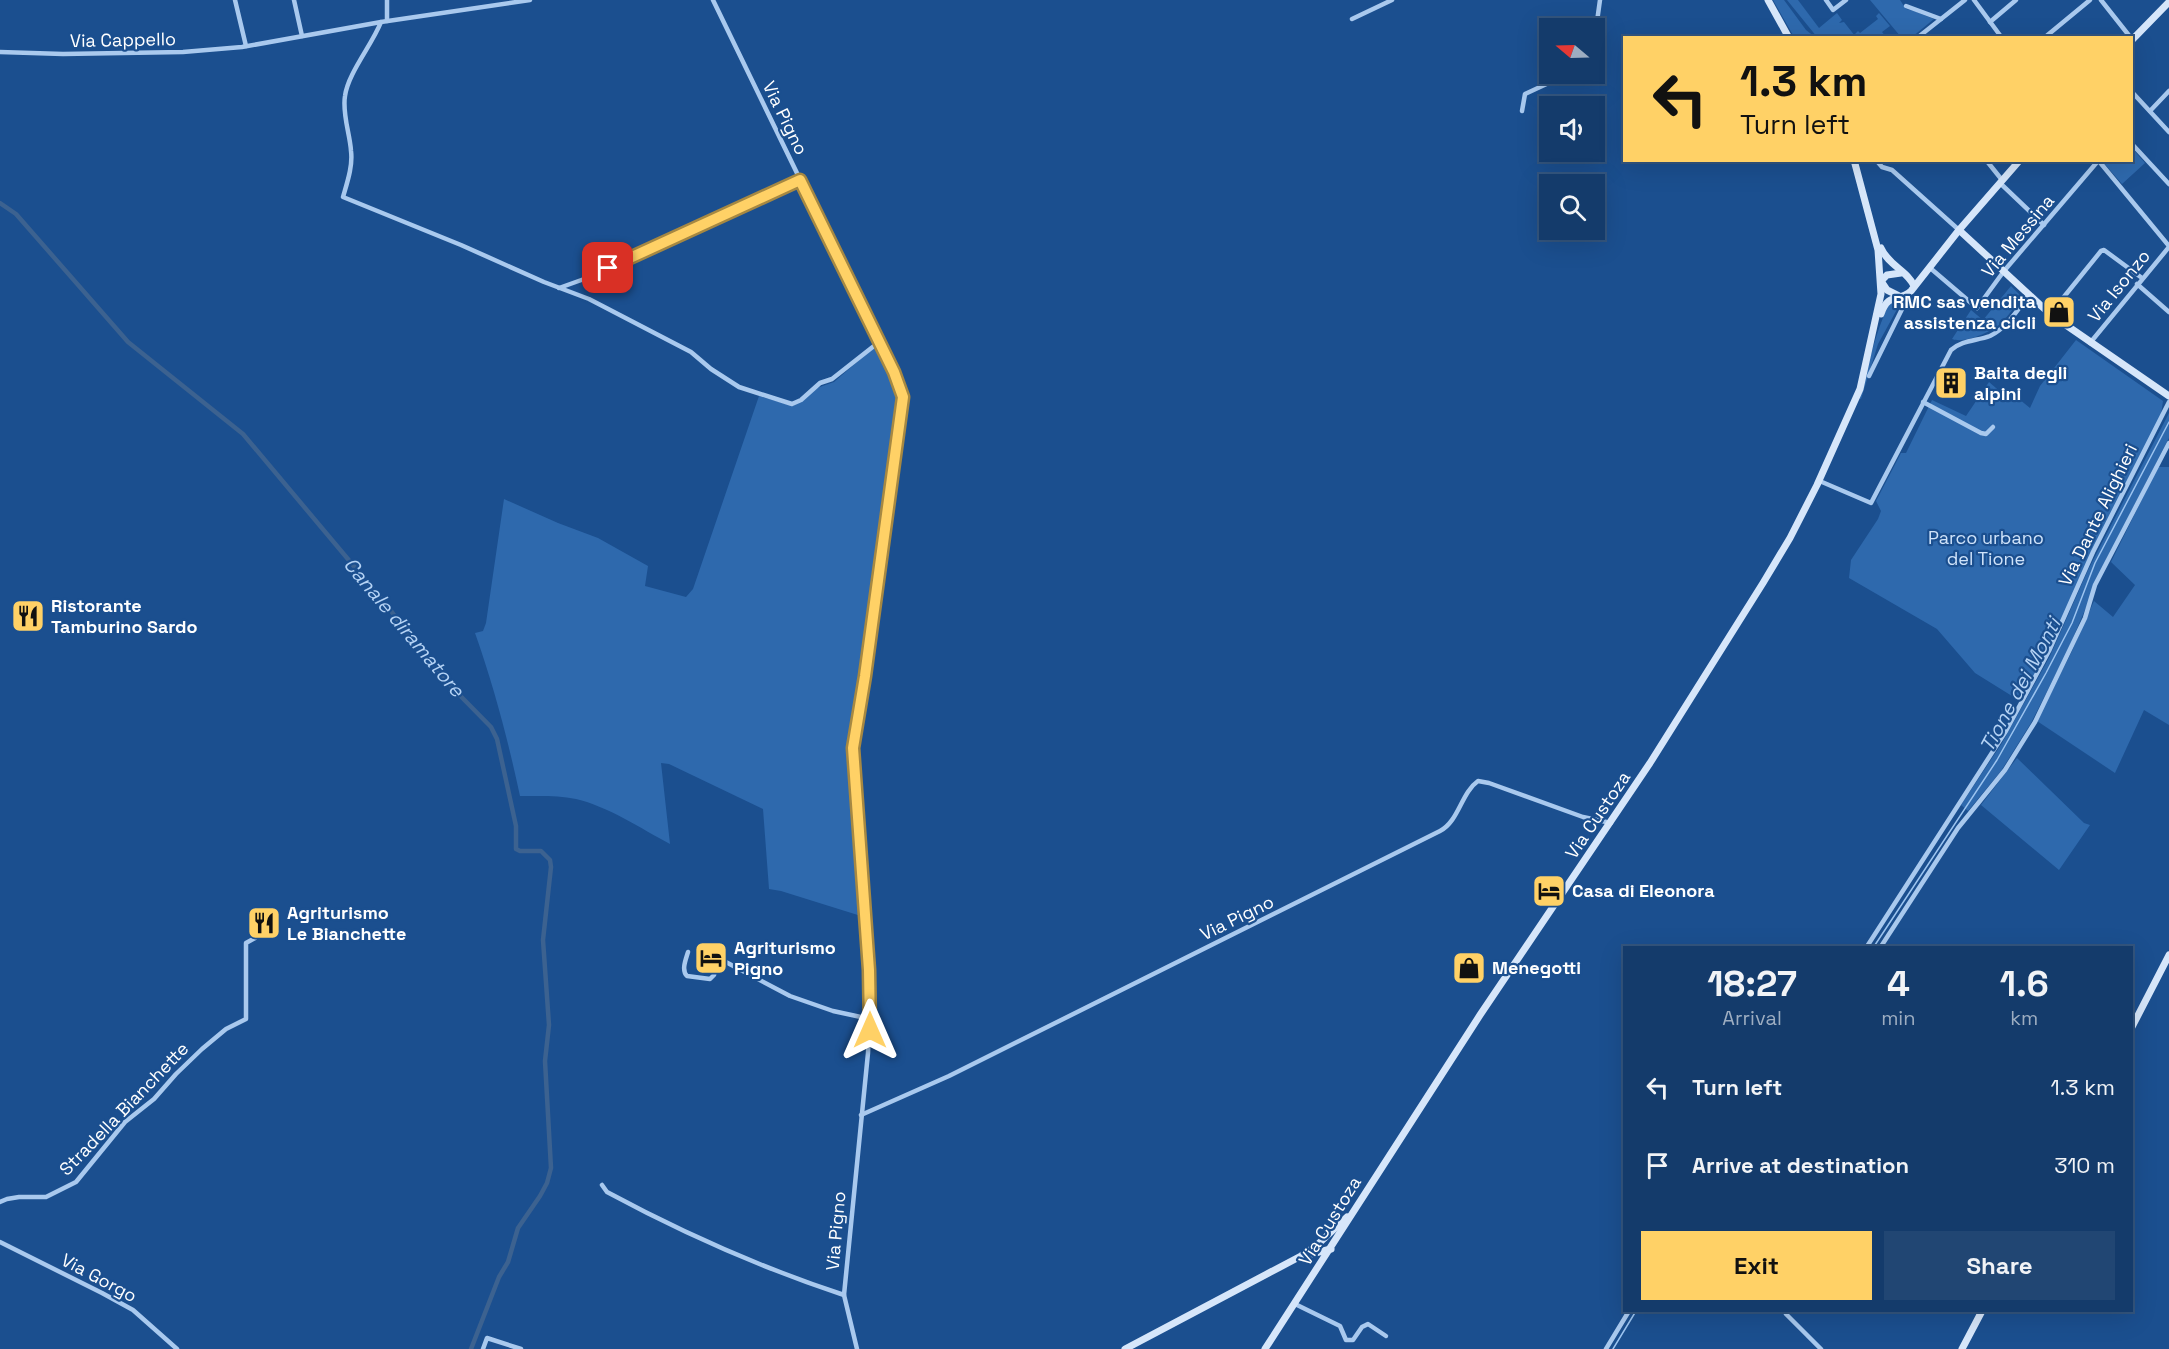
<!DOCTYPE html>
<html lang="en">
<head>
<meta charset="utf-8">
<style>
	:root { --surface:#143b6b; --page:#214673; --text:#f1f3f6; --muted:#9dadc1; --line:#33557e; --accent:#ffd166 }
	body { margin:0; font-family:"Space Grotesk",sans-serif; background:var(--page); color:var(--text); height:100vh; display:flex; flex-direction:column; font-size:22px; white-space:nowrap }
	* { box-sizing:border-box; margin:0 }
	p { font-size:20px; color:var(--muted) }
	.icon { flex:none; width:33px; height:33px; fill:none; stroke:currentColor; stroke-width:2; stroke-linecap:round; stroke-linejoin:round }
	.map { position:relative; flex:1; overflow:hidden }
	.sheet { position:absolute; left:1623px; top:946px; width:510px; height:366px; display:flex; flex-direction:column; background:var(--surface); border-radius:0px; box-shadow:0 6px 24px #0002,0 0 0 2px var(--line) }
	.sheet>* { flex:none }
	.top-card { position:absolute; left:1623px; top:36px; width:510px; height:126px; border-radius:0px; box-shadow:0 6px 24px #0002,0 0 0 2px var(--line); background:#ffd166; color:#111; overflow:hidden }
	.needle { width:39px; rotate:289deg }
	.controls { position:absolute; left:1539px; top:18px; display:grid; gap:12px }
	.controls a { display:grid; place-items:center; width:66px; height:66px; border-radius:0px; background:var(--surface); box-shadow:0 6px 24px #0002,0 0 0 2px var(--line); font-size:30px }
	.pin { position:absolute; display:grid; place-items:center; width:51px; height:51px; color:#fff; margin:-26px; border-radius:12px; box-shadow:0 3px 9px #0006 }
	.me { position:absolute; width:66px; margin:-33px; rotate:0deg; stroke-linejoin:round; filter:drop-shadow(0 0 4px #0008) }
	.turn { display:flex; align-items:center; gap:21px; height:126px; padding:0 18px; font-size:27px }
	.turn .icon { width:78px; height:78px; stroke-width:2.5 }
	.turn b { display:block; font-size:42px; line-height:51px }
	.eta { display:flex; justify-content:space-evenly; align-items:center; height:102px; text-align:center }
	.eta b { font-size:36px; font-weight:700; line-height:42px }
	.cta { display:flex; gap:12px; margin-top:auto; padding:12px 18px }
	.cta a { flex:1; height:69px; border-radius:0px; background:var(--accent); color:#111; font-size:24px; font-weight:700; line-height:69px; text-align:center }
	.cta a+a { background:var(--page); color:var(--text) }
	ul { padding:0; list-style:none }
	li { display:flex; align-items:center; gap:18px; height:78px; padding:0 18px }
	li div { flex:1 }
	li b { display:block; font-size:22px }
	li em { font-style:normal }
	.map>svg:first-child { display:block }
	.green { fill:#2e69ad }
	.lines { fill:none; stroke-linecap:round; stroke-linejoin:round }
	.stream { stroke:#9cc4f0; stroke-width:1.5 }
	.canal { stroke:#3c6290; stroke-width:4.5 }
	.street { stroke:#a9c9ee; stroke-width:4.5 }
	.secondary { stroke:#d6e6fa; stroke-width:7 }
	.route-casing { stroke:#a68842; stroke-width:15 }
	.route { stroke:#ffd166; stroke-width:10 }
	.labels { text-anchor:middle; stroke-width:4.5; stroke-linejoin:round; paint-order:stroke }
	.street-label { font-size:18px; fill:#fff; stroke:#1b4f8f }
	.poi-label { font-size:18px; font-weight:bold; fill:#fff; stroke:#1b4f8f; text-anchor:start }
	.park-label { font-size:18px; fill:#cfe3fa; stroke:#1b4f8f }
	.water-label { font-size:20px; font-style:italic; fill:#b5d3f5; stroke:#1b4f8f }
</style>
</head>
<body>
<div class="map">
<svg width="2169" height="1349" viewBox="0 0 2169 1349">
	<rect width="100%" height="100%" fill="#1b4f8f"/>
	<g class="green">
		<path d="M1773,0H1784L1806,30L1815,37H1794Z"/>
		<path d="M1787,0H1798L1819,28L1837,13L1842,20L1839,23L1844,22L1855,36V34L1858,31L1860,33L1878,19L1876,16L1879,13L1890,26L1882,32L1886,37H1817Z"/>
		<path d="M1870,0H1900L1906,9L1914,11L1934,19L1912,37H1901Z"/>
		<path d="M2132,148L2145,163L2122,184L2102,161L2132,160Z"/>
		<path d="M2011,286L2022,297C2015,305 2009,316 2001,323C1992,332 1964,344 1952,339L1971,310L1983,320Z"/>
		<path d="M1901,300V302L1878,344L1861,399L1859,398C1868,367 1875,333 1889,304Z"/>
		<path d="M2076,340L2163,401L2161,415L2045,655L2020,701L1975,673L1937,629L1849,578L1851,560L1878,519L1881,511L1876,501L1901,453H1906L1932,400L1966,416L1989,382L2010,400L2014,395L2030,408L2040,386Z"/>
		<path d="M872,349H878L900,397L875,590L850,733V783L861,916L781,891L769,889L763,809L669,764L661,763L670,844C642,829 607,806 576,799C558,795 538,796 520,796C508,740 494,687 475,633L483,631L486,623L504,499L558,523L598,538L648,566L645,586L686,597L693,589L759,396L793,406L805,399L817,388L834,382Z"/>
		<path d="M2169,413V438L2107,558L2067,652L2031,723L2001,771L1968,811L1961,805L2002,743L2050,656L2088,570Z"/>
		<path d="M2158,467H2169V725L2144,710L2115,773L2037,721L2072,651L2094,601L2113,617L2135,585L2111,562Z"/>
		<path d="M2017,758L2084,823L2090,825L2059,870L1981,805Z"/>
	</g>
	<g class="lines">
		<g class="stream">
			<path d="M1873,948L1997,760L2046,673L2072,623L2095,563L2169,422"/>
			<path d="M1613,1349L1636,1311"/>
		</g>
		<path class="canal" d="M0,203L16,214L128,342L243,434L389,608L429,664L491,727L497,739L516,826V849L520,851H541L550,860L551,867L543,940L549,1025L545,1061L551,1168L547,1183L540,1196L518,1228L508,1262L499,1277L471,1349"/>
		<g class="street">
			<path d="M235,0L246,46"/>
			<path d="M294,0L302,36"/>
			<path d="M387,0V21"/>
			<path d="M713,0L894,373L903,397L865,677L853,748L869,970L870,1012L868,1053L844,1295L857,1349"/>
			<path d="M1826,0L1833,10L1846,0"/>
			<path d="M1974,0L2002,38"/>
			<path d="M2101,0L2131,38"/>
			<path d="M1906,6L1941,19"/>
			<path d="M1352,19L1392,0"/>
			<path d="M381,22C372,45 348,73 345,96C342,114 350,134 351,151C353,166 347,183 343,197L461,245L544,282L589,299L691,352L711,369L739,387L792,404L801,400L820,383L832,379L879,342"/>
			<path d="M1990,22L2016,0"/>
			<path d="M1917,38L1965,0"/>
			<path d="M1960,38H1966"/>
			<path d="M2044,38L2090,0"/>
			<path d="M1594,43L1600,0"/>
			<path d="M0,52L63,54L183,52L242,47L381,22L530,0"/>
			<path d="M2132,92L2169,132"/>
			<path d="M1522,111L1525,94L1568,74"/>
			<path d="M2150,111L2169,91"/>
			<path d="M2132,144L2169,184"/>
			<path d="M1876,160L1882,167L1892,170L1959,230"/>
			<path d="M1986,160L2002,180"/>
			<path d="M2098,160L2169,246"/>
			<path d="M2000,183L2044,225"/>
			<path d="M1929,267L1977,308L2004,271L2098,161"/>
			<path d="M2137,284L2169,312"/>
			<path d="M559,288L587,278L800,180"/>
			<path d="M2063,298L2101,251L2104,250L2142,278"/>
			<path d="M2090,343L2169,247"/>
			<path d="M1869,376L1904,305L1906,295"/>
			<path d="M1923,402L1981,433L1986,434L1993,427"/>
			<path d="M1822,482L1871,503L1951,350C1962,340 1977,341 1990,336C2007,328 2018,309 2029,295"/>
			<path d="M1866,948L2006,731L2049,651L2093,552L2169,402"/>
			<path d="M1880,948L1958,828L2005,770L2035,722L2085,618L2095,585L2169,443"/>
			<path d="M688,952C686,959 681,970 687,976L710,979L714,975L717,962L722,960L790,996L833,1011L870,1019"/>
			<path d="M861,1115L949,1076L1440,831C1459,821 1461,793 1478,781L1489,783L1583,817L1611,823"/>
			<path d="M602,1185L607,1192C683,1233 762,1268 844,1295"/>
			<path d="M0,1202L7,1199L19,1197H46L76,1182L125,1122L154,1099L176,1074L202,1049L226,1029L246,1019V943L255,938"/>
			<path d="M0,1242L102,1293L133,1310L177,1349"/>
			<path d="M1295,1304L1340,1326L1346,1340H1353L1362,1327L1368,1324L1386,1336"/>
			<path d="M1786,1314L1821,1349"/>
			<path d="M483,1349L487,1338L521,1349"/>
			<path d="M1606,1349L1629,1311"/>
		</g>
		<g class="secondary">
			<path d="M1768,0L1789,38"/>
			<path d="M2132,40L2169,2"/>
			<path d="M1959,230L2050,314L2169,396"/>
			<path d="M1881,248C1888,265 1908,271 1914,286"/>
			<path d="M1881,281L1887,275L1901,273"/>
			<path d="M1881,281L1887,290L1899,296"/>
			<path d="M1881,314C1888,292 1899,302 1911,291L1959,230L2020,160"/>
			<path d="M2132,1027L2169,955"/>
			<path d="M1307,1255L1331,1249"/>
			<path d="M1125,1349L1301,1256L1316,1246L1347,1217"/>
			<path d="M1265,1349L1480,1015L1650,763L1763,583L1790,538L1817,485L1860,389L1881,294L1878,250L1854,160"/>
			<path d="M1962,1349L1982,1311"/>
		</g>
	</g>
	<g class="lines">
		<g class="route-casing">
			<path id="route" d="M608,268L800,180L894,372L903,397L865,676L853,748L869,970L870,1030"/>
		</g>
		<use href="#route" class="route"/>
	</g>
	<defs>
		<g id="shop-square" transform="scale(1.725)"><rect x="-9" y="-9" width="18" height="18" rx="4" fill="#ffd166" stroke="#1b4f8f"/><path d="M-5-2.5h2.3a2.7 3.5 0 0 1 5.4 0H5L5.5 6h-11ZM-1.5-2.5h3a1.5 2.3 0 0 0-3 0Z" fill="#111"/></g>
		<g id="building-square" transform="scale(1.725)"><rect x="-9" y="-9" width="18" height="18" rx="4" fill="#ffd166" stroke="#1b4f8f"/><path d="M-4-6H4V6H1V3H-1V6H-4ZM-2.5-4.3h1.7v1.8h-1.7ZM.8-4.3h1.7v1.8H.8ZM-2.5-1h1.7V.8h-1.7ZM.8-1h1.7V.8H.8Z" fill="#111"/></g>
		<g id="restaurant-square" transform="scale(1.725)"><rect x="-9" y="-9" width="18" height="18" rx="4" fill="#ffd166" stroke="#1b4f8f"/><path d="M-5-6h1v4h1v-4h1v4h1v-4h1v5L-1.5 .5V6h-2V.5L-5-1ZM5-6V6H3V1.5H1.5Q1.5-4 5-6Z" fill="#111"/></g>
		<g id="hotel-square" transform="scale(1.725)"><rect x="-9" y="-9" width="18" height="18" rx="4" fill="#ffd166" stroke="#1b4f8f"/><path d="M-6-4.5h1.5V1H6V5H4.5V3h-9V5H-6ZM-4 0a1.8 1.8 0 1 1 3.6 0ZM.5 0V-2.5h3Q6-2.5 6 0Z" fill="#111"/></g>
	</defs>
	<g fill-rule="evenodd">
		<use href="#shop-square" x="2059" y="312"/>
		<use href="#building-square" x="1951" y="383"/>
		<use href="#restaurant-square" x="28" y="616"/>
		<use href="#hotel-square" x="1549" y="891"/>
		<use href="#restaurant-square" x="264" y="923"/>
		<use href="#hotel-square" x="711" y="958"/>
		<use href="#shop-square" x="1469" y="968"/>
	</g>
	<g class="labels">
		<g class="street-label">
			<text transform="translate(123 40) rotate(-1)" y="6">Via Cappello</text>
			<text transform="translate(785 118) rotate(64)" y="6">Via Pigno</text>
			<text transform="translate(2018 236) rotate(-50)" y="6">Via Messina</text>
			<text transform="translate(2119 286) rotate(-51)" y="6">Via Isonzo</text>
			<text transform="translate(2098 515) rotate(-64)" y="6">Via Dante Alighieri</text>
			<text transform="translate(1598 815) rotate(-56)" y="6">Via Custoza</text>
			<text transform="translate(1237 918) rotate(-26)" y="6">Via Pigno</text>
			<text transform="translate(124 1109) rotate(-46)" y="6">Stradella Bianchette</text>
			<text transform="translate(1330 1221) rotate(-58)" y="6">Via Custoza</text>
			<text transform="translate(836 1231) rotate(-85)" y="6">Via Pigno</text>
			<text transform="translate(99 1278) rotate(28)" y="6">Via Gorgo</text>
		</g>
		<g class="poi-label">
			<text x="2036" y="308" text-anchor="end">RMC sas vendita<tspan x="2036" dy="21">assistenza cicli</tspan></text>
			<text x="1974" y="379">Baita degli<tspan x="1974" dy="21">alpini</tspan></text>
			<text x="51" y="612">Ristorante<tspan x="51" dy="21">Tamburino Sardo</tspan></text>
			<text x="1572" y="897">Casa di Eleonora</text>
			<text x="287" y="919">Agriturismo<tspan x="287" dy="21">Le Bianchette</tspan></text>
			<text x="734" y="954">Agriturismo<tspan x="734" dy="21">Pigno</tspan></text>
			<text x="1492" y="974">Menegotti</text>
		</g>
		<g class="park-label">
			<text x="1986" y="544">Parco urbano<tspan x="1986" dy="21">del Tione</tspan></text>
		</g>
		<g class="water-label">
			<text transform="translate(404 627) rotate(50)" y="7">Canale diramatore</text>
			<text transform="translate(2020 685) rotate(-62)" y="7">Tione dei Monti</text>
		</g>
	</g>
</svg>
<div class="controls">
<a><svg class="needle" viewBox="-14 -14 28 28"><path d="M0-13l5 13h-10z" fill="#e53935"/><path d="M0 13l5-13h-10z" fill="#9dadc1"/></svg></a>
<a><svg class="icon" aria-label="sound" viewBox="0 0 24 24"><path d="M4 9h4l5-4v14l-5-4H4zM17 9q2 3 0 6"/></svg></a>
<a><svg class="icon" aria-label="search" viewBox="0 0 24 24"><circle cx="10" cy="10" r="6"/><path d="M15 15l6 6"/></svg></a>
</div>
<div class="pin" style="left:608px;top:268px;background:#d93025"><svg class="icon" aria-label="arrive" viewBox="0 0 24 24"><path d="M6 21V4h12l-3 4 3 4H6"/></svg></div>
<svg class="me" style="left:870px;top:1030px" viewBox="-20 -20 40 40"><path d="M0-17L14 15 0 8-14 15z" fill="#ffd166" stroke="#fff" stroke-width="4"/></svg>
<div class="top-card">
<div class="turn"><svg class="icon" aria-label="left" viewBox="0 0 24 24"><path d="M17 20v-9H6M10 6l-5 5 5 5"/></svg><div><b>1.3 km</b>Turn left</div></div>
</div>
<section class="sheet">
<div class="eta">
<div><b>18:27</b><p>Arrival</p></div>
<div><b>4</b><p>min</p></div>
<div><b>1.6</b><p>km</p></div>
</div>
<ul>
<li><svg class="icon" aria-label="left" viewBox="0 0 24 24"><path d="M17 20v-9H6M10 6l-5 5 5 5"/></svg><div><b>Turn left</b></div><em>1.3 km</em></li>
<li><svg class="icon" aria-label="arrive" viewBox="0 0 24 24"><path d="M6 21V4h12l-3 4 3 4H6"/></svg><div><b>Arrive at destination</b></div><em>310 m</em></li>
</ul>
<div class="cta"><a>Exit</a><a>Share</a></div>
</section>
</div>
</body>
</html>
